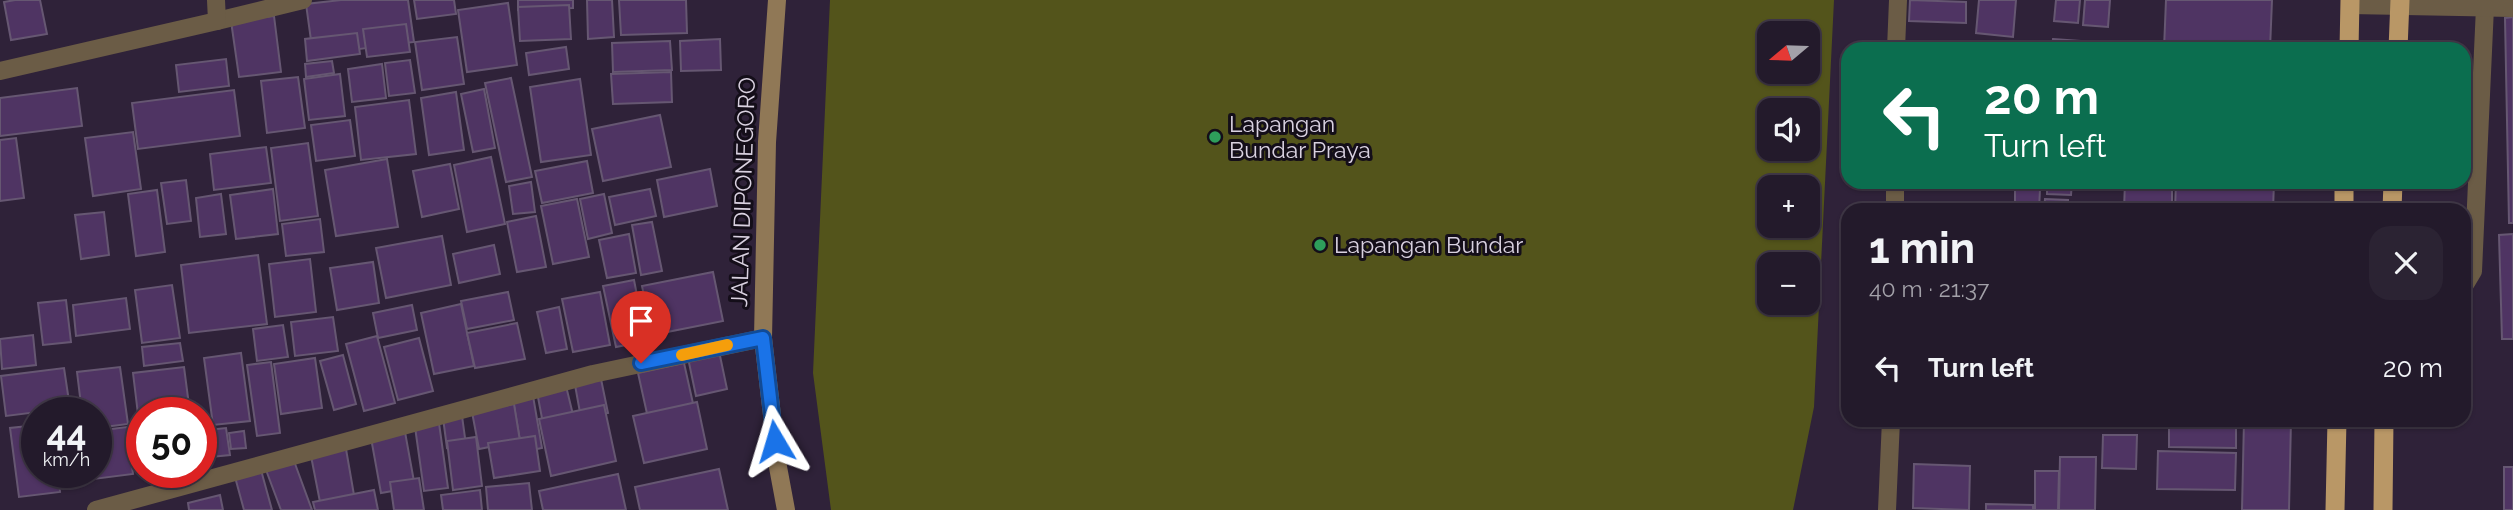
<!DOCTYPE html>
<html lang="en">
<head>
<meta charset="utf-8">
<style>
	:root { --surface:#231a2b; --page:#2b2333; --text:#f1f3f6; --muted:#a3a1a9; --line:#403847 }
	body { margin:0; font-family:Raleway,sans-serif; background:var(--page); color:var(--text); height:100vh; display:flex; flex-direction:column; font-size:26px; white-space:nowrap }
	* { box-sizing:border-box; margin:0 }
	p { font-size:23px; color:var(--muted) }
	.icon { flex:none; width:38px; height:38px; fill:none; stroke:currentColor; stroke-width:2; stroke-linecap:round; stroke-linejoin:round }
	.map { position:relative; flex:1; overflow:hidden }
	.panel { position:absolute; left:1841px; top:203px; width:630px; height:224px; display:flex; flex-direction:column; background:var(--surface); border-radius:21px; box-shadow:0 2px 5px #0004,0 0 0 2px var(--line) }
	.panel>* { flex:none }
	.guide { position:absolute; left:1841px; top:42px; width:630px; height:147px; border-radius:21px; box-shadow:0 2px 5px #0004,0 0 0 2px var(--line); background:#0b6e4f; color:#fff; overflow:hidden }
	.needle { width:46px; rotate:251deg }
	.buttons { position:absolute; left:1757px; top:21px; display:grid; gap:14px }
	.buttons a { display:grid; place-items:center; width:63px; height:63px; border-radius:14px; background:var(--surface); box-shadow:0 2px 5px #0004,0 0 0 2px var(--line); font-size:35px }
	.speed { position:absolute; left:21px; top:397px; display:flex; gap:14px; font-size:35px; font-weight:700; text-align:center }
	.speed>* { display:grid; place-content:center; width:91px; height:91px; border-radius:50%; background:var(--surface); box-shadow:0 2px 5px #0004,0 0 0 2px var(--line); line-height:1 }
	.speed small { font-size:18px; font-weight:400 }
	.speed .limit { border:10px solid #d22; background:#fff; color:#111 }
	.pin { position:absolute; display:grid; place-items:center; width:60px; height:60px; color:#fff; margin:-72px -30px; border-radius:50% 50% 50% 0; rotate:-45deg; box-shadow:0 0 7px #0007 }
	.pin .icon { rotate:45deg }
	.me { position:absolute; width:77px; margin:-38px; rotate:353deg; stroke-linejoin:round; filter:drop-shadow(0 0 5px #0008) }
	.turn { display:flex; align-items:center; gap:24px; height:147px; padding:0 28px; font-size:32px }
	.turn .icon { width:91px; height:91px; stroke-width:2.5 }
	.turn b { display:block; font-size:49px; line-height:60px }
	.round { display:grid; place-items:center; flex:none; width:74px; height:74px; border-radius:21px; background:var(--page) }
	.headline { display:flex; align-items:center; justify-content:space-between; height:119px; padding:0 28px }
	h1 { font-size:42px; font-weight:700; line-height:52px }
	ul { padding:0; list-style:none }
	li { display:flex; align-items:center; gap:21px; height:91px; padding:0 28px }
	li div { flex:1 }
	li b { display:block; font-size:26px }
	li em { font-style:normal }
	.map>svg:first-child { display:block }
	.green { fill:#53541b; fill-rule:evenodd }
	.building { fill:#4f3463; stroke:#665772; stroke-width:2 }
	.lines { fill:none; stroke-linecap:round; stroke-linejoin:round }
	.service { stroke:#6b5c46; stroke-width:18 }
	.minor { stroke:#6b5c46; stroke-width:18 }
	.secondary { stroke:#907856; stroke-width:18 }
	.trunk { stroke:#b99766; stroke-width:19 }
	.route-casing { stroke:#114b97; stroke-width:18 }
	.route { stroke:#1a73e8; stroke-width:12 }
	.slow { stroke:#f59e0b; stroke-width:12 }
	.leisure-dot { fill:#2e9e5b; stroke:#140e19; stroke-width:2.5 }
	.labels { text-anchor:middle; stroke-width:6; stroke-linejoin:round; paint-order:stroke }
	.poi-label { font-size:23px; fill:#d9d1e0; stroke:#140e19; text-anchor:start }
	.street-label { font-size:23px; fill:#d9d1e0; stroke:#140e19 }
</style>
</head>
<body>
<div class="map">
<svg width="2513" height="510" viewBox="0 0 2513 510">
	<rect width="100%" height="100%" fill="#2f2239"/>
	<path class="green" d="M830,0H1834L1814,407L1793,510H831L813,373ZM1769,33H1808V72H1769ZM1769,110H1808V149H1769ZM1769,187H1808V226H1769ZM1769,264H1808V303H1769Z"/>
	<g class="building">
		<path d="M15,0H40L47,34L11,40L4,2Z"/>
		<path d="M341,0H408L414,42L313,55L306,4Z"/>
		<path d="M414,0H454L456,14L417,19Z"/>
		<path d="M518,0H573V8L518,10Z"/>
		<path d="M587,0H612L614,37L588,39Z"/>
		<path d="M619,0H686L687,33L621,35Z"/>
		<path d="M1910,0L1966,2V23L1909,21Z"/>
		<path d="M1979,0H2016L2013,37L1976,33Z"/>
		<path d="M2056,0H2080L2078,23L2054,21Z"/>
		<path d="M2085,0H2110L2108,27L2083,25Z"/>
		<path d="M2166,0H2272L2270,49H2164Z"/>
		<path d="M508,3L517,65L467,72L458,10Z"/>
		<path d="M569,5L571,39L520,41L518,7Z"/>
		<path d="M274,16L281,72L239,77L231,21Z"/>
		<path d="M2513,17V223H2509L2505,18Z"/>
		<path d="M406,24L410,52L367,57L363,29Z"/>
		<path d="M357,33L360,54L307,61L305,39Z"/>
		<path d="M457,37L464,84L422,90L415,42Z"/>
		<path d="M720,39L721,70L681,71L680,41Z"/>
		<path d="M2053,39L2080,41L2079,49H2052Z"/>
		<path d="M670,41L672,70L613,72L612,43Z"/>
		<path d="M566,47L569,69L529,75L526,53Z"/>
		<path d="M226,59L229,86L179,92L176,65Z"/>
		<path d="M410,60L415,93L389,96L385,63Z"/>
		<path d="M332,61L334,73L306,77L305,64Z"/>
		<path d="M382,64L386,98L352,102L348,69Z"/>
		<path d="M671,72L672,102L613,104L611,74Z"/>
		<path d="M340,74L345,116L309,120L304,79Z"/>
		<path d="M298,77L305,128L267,133L261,81Z"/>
		<path d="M511,78L532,177L506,182L485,83Z"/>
		<path d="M580,79L591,155L541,162L530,87Z"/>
		<path d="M77,88L82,126L0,136V98Z"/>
		<path d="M484,89L495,148L473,152L461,94Z"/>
		<path d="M234,90L240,136L138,149L132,103Z"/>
		<path d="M456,92L464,150L429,155L421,98Z"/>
		<path d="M409,100L416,154L361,160L355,107Z"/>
		<path d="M660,115L671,167L603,181L592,129Z"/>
		<path d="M350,120L355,156L316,161L311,125Z"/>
		<path d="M133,132L141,189L93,196L85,138Z"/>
		<path d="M16,138L24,198L0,201V140Z"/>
		<path d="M308,143L318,216L280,221L271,148Z"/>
		<path d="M266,147L271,183L214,190L210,154Z"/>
		<path d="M491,157L505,224L467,232L454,165Z"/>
		<path d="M387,159L398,227L336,236L325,170Z"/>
		<path d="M587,161L593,193L542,203L535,171Z"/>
		<path d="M450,164L459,209L422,217L413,171Z"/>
		<path d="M710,169L717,206L664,217L657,180Z"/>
		<path d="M186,180L191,221L167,224L161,183Z"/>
		<path d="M531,182L535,212L513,214L509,186Z"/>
		<path d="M2047,182H2072L2071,195L2047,194Z"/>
		<path d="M2125,182H2172V210H2124Z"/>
		<path d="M2176,182H2274L2273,210H2175Z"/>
		<path d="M2015,188L2040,189L2039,210H2015Z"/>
		<path d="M273,189L278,234L236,239L230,195Z"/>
		<path d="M650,189L656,216L615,225L609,197Z"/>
		<path d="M157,190L165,252L136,256L128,194Z"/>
		<path d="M221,194L226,234L200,237L196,198Z"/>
		<path d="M604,194L612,233L588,239L580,199Z"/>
		<path d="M577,199L589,257L553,264L541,206Z"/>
		<path d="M2045,199L2068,200V210H2044Z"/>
		<path d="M1983,204L2010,205V210H1982Z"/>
		<path d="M104,212L109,255L81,259L75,215Z"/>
		<path d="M536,216L546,267L517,272L507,222Z"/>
		<path d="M320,219L324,252L286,256L282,224Z"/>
		<path d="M652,222L662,271L641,275L632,225Z"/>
		<path d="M629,234L636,273L607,278L599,240Z"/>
		<path d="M2513,234V339H2502L2499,235Z"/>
		<path d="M442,236L451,285L386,298L376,248Z"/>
		<path d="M494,245L500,274L459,283L453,254Z"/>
		<path d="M258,255L267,324L189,333L181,265Z"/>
		<path d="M310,259L316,312L275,317L269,264Z"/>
		<path d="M373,262L379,303L337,310L330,268Z"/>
		<path d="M713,272L723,321L652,335L642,286Z"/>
		<path d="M634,280L646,341L616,347L603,286Z"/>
		<path d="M172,285L180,338L142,343L135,290Z"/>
		<path d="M508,292L514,320L467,329L461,301Z"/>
		<path d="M600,292L610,345L573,352L562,299Z"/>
		<path d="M126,298L130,329L76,336L73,305Z"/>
		<path d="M66,300L71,342L43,345L38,303Z"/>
		<path d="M461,304L474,366L434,374L421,313Z"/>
		<path d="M412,305L417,330L378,338L373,313Z"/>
		<path d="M559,307L567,349L546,353L537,312Z"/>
		<path d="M333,317L338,351L295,356L291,322Z"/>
		<path d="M517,323L525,359L475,368L467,333Z"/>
		<path d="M283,325L288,357L257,361L253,329Z"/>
		<path d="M33,335L36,365L2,369L0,339Z"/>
		<path d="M377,336L395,403L364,411L346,344Z"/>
		<path d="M419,338L433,391L398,400L384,347Z"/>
		<path d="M180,343L183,361L144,366L142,347Z"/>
		<path d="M719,351L727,389L696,396L688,358Z"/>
		<path d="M241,353L250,421L213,425L204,358Z"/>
		<path d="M343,355L356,404L334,410L320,361Z"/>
		<path d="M315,358L322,408L281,414L274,364Z"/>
		<path d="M271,362L280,433L257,436L247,365Z"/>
		<path d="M684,363L694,408L648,418L638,373Z"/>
		<path d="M120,367L128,424L96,428V413H82L77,372Z"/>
		<path d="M184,367L190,413H142L141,439L133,373Z"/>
		<path d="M64,368L70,408L6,416L1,376Z"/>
		<path d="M601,379L608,413L581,418L575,385Z"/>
		<path d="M566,386L576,427L545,434L537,392Z"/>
		<path d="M533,396L542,448L522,452L513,400Z"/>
		<path d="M697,402L707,449L644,463L633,416Z"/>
		<path d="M514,404L520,441L479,449L472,412Z"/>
		<path d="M604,405L616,461L551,476L539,419Z"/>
		<path d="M462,416L466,445L447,448L443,418Z"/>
		<rect x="2074" y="420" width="40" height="6"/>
		<path d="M2169,420H2236V448L2169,447Z"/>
		<path d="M2244,420H2291L2289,510H2242Z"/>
		<path d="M439,423L448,488L424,491L415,427Z"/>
		<path d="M37,425V472H58L60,492L19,497L10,428Z"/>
		<path d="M127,427L133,474L86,480L85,472H96V431Z"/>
		<path d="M226,428L230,455L211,457L208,430Z"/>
		<path d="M244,431L246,448L231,449L229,433Z"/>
		<path d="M405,432L415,487L381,493L371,438Z"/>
		<path d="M2103,435H2137L2136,469L2102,468Z"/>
		<path d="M535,436L540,471L494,478L488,443Z"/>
		<path d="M476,437L482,486L453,490L447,441Z"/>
		<path d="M346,449L354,495L320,502L311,456Z"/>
		<path d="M2158,451L2236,453L2235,490L2157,489Z"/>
		<path d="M2060,457H2096L2095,510H2059Z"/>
		<path d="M294,461L312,510H281L266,470Z"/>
		<path d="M1914,464L1970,466L1969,510L1913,508Z"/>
		<rect x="2504" y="467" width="9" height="43"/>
		<path d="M719,469L728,510H640L635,487Z"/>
		<path d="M261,470L272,510H244L235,477Z"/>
		<path d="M2035,471H2059L2058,510H2035Z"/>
		<path d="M618,474L626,510H543L539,491Z"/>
		<path d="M419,478L424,510H394L390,482Z"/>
		<path d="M529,483L532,510H488L486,487Z"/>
		<path d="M374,490L378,510H315L313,502Z"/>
		<path d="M480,490L482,510H443L441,495Z"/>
		<path d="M220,495L223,510H189L188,503Z"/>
		<path d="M1986,504L2033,505V510H1986Z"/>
	</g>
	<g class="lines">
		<path class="service" d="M2464,286L2473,271L2485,7"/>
		<g class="minor">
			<path d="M2350,5L2513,8"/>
			<path d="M217,21L303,0"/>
			<path d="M1896,49L1898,0"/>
			<path d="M0,71L217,21L216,0"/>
			<path d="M1895,210V182"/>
			<path d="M96,510L593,374L763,338"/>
			<path d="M1887,510L1891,420"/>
		</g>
		<path class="secondary" d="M777,0L767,142L763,338L778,467L786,510"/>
		<g class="trunk">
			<path d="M2349,49L2350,0"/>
			<path d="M2398,49L2400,0"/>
			<path d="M2344,210V182"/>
			<path d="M2392,210L2393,182"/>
			<path d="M2335,510L2337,420"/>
			<path d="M2383,510L2384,420"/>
		</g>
	</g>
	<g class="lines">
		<g class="route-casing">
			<path id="route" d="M641,363L763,338L775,441"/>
		</g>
		<use href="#route" class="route"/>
		<path class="slow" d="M682,355L727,345"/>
	</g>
	<g class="leisure-dot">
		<circle cx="1215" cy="137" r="7"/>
		<circle cx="1320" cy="245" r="7"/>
	</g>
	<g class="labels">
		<g class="poi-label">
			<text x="1229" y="132">Lapangan<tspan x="1229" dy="26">Bundar Praya</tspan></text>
			<text x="1334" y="253">Lapangan Bundar</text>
		</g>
		<g class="street-label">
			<text transform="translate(743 192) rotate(-88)" y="8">JALAN DIPONEGORO</text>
		</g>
	</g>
</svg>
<div class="buttons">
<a><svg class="needle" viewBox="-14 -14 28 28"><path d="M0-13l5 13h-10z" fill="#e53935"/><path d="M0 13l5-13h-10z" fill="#a3a1a9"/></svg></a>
<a><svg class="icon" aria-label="sound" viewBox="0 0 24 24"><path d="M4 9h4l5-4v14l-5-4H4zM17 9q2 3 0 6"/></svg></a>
<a>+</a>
<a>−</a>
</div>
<div class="speed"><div>44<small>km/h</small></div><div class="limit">50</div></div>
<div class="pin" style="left:641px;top:363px;background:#d93025"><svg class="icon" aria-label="arrive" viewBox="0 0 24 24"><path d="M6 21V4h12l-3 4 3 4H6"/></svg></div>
<svg class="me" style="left:775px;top:441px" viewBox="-20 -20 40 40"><path d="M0-17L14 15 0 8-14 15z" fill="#1a73e8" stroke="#fff" stroke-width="4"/></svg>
<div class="guide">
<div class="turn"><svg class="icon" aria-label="left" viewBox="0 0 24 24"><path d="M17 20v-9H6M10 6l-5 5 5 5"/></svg><div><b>20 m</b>Turn left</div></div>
</div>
<section class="panel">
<div class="headline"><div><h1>1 min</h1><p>40 m · 21:37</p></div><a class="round"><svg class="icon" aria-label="close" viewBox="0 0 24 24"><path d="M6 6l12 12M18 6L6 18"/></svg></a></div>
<ul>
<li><svg class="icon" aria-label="left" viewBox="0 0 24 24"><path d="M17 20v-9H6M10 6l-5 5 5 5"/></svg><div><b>Turn left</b></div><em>20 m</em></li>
</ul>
</section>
</div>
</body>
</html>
